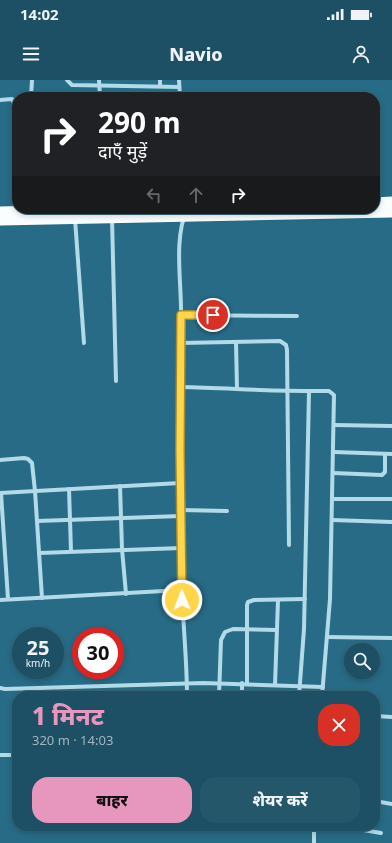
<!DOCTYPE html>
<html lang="hi">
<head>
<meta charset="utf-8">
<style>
	:root { --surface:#1d5064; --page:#25576a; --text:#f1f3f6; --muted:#a0b5bf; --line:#3b6778; --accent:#e797bd }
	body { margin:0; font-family:"Noto Sans","Noto Sans Devanagari",sans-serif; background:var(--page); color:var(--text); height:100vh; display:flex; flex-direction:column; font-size:15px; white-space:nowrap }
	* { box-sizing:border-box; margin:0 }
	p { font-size:13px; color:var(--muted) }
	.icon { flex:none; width:22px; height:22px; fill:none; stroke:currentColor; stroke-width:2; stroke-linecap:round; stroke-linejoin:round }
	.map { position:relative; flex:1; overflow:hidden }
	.sheet { position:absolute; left:12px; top:611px; width:368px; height:140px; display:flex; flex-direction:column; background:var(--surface); border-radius:16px; box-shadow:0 2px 6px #0003,0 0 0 1px var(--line) }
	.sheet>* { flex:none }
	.hud { position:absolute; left:12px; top:12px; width:368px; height:122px; border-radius:16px; box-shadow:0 2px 6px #0003,0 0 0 1px var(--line); background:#202124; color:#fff; overflow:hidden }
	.fabs { position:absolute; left:344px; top:563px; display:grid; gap:8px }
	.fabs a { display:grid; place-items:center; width:36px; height:36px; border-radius:50%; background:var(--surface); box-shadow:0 2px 6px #0003,0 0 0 1px var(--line); font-size:20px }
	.speed { position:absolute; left:12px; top:547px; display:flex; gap:8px; font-size:20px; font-weight:700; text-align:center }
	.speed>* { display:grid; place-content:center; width:52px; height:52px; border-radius:50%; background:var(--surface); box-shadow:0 2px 6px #0003,0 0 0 1px var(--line); line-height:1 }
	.speed small { font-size:10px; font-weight:400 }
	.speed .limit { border:6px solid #d22; background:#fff; color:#111 }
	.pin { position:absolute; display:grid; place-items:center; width:34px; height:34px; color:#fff; margin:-17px; border:2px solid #fff; border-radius:50%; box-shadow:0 1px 4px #0007 }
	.me { position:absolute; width:44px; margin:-22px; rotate:359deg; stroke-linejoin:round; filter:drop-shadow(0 0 3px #0008) }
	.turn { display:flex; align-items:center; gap:14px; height:84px; padding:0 20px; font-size:18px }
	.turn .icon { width:52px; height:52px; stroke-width:2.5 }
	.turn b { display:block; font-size:28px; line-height:34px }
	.lanes { display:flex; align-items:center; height:38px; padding:0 20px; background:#0003; justify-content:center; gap:20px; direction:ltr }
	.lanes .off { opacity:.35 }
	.round { display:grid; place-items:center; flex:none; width:42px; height:42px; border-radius:16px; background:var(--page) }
	.headline { display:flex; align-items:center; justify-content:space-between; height:68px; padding:0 20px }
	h1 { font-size:24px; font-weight:800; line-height:30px; color:var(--accent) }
	.action { display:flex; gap:8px; margin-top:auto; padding:8px 20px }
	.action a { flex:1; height:46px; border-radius:16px; background:var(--accent); color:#111; font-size:16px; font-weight:800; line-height:46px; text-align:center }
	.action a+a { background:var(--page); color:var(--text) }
	.status { display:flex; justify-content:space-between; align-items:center; height:28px; padding:0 20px; background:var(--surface); direction:ltr }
	.status svg { height:11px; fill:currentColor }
	header { display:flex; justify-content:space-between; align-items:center; height:52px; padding:0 20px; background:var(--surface); font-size:18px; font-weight:800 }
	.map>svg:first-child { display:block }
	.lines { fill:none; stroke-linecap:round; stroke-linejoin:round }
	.minor { stroke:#b2dae8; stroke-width:4 }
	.trunk { stroke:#fafdfe; stroke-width:11 }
	.route-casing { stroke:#a68a30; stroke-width:10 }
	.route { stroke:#ffd54a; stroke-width:7 }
</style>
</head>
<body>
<div class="status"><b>14:02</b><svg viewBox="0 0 49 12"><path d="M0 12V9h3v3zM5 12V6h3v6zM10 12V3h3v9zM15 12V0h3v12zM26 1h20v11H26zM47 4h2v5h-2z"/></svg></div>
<header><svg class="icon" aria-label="menu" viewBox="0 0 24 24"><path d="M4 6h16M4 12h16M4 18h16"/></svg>Navio<svg class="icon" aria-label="person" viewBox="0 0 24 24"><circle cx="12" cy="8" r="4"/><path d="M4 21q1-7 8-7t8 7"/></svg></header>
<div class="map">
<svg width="392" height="763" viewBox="0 0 392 763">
	<rect width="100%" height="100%" fill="#276b86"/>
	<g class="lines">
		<g class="minor">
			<path d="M67,0L72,5L179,7"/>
			<path d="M99,0L100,17"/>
			<path d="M179,0L180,17"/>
			<path d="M160,6V0"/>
			<path d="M31,17L32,0"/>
			<path d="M0,20L12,19L14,23L17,82"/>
			<path d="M112,138L116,301"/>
			<path d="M75,139L84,263"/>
			<path d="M181,235L297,236"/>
			<path d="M236,262L237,309"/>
			<path d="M180,263L280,261L286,265L287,270L289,465"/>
			<path d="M181,307C230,308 280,312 329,311L334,315L330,519L322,616"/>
			<path d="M334,345L392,346"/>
			<path d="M334,372L392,374"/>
			<path d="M0,380L24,378L28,379L32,383L35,411L42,518"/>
			<path d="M333,393L382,395L385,392V374"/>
			<path d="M120,406L122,469L126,514"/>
			<path d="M69,409L71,471"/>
			<path d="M0,413L180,403"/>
			<path d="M1,413L8,519"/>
			<path d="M333,419H392"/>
			<path d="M181,430L227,431"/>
			<path d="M332,440L392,442"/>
			<path d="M37,441L181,436"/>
			<path d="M39,473L182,468"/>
			<path d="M0,520L182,510"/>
			<path d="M327,557L392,558"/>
			<path d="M242,603V616"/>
			<path d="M247,604V525L248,522L254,520L305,519"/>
			<path d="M275,605L278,520"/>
			<path d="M0,608L5,609L203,603L323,607"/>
			<path d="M187,616C187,581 183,545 182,510C181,419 180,328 181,237C182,204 173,160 187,129"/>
			<path d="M219,616L221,560L225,552L233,549L277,550"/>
			<path d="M299,616L304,549L309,312"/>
			<path d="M375,636L392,637"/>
			<path d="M0,675H17"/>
			<path d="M375,721L392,724"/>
			<path d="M340,746L381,753"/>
			<path d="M314,763V746"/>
		</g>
		<g class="trunk">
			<path d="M375,123L392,122"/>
			<path d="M0,132L123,129"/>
			<path d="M0,140L392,132"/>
		</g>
	</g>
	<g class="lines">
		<g class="route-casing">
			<path id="route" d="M182,520L180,371L181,235H213"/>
		</g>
		<use href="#route" class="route"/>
	</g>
</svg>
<div class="fabs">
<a><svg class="icon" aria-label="search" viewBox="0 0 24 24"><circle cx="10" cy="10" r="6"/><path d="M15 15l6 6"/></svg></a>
</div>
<div class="speed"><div>25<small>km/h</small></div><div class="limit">30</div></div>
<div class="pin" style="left:213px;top:235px;background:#d93025"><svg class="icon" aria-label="arrive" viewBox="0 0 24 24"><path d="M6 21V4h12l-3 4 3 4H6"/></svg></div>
<svg class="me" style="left:182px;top:520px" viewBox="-20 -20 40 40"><circle r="17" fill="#ffd54a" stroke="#fff" stroke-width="3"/><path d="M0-11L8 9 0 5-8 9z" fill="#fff"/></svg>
<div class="hud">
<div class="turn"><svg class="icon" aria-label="right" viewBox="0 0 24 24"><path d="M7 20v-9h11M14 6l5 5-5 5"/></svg><div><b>290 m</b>दाएँ मुड़ें</div></div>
<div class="lanes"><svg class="icon off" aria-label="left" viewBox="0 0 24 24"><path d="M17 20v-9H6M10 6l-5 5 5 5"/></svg><svg class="icon off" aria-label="ahead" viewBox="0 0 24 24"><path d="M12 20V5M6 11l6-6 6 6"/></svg><svg class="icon" aria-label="right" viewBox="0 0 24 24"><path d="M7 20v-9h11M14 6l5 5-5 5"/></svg></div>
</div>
<section class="sheet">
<div class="headline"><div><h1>1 मिनट</h1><p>320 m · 14:03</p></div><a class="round" style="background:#d93025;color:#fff"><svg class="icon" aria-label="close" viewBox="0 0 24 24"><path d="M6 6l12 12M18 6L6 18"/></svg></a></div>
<div class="action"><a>बाहर</a><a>शेयर करें</a></div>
</section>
</div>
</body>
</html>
